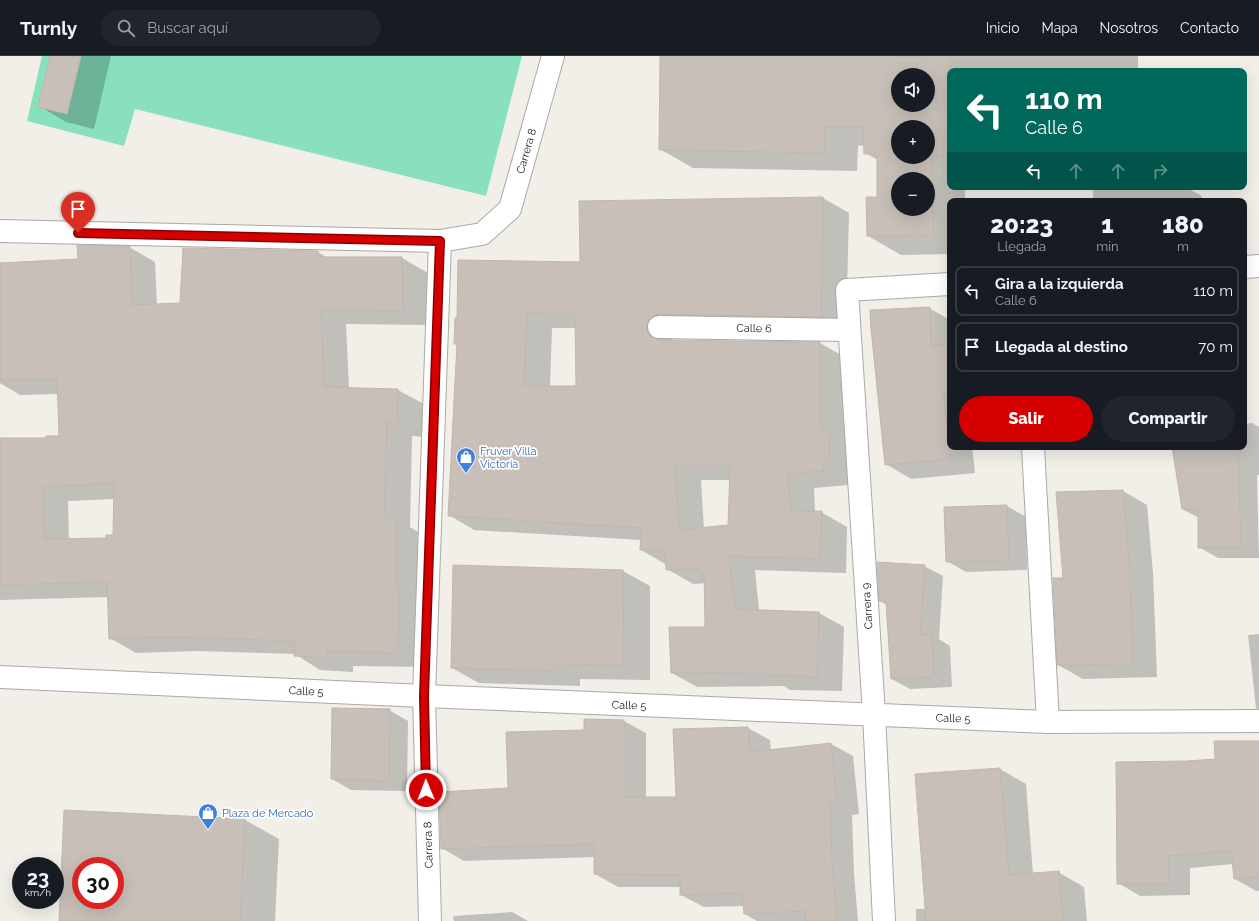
<!DOCTYPE html>
<html lang="es">
<head>
<meta charset="utf-8">
<style>
	:root { --surface:#171b24; --page:#20242c; --text:#f1f3f6; --muted:#9ea1a6; --line:#363941; --accent:#d40000 }
	body { margin:0; font-family:Raleway,sans-serif; background:var(--page); color:var(--text); height:100vh; display:flex; flex-direction:column; font-size:15px; white-space:nowrap }
	* { box-sizing:border-box; margin:0 }
	p { font-size:13px; color:var(--muted) }
	.icon { flex:none; width:22px; height:22px; fill:none; stroke:currentColor; stroke-width:2; stroke-linecap:round; stroke-linejoin:round }
	.map { position:relative; flex:1; overflow:hidden }
	.sheet { position:absolute; left:947px; top:142px; width:300px; height:252px; display:flex; flex-direction:column; background:var(--surface); border-radius:8px; box-shadow:0 4px 16px #0002 }
	.sheet>* { flex:none }
	.top-card { position:absolute; left:947px; top:12px; width:300px; height:122px; border-radius:8px; box-shadow:0 4px 16px #0002; background:#00695c; color:#fff; overflow:hidden }
	.tools { position:absolute; left:891px; top:12px; display:grid; gap:8px }
	.tools a { display:grid; place-items:center; width:44px; height:44px; border-radius:50%; background:var(--surface); box-shadow:0 4px 16px #0002; font-size:20px }
	.speed { position:absolute; left:12px; top:801px; display:flex; gap:8px; font-size:20px; font-weight:700; text-align:center }
	.speed>* { display:grid; place-content:center; width:52px; height:52px; border-radius:50%; background:var(--surface); box-shadow:0 4px 16px #0002; line-height:1 }
	.speed small { font-size:10px; font-weight:400 }
	.speed .limit { border:6px solid #d22; background:#fff; color:#111 }
	.pin { position:absolute; display:grid; place-items:center; width:34px; height:34px; color:#fff; margin:-41px -17px; border-radius:50% 50% 50% 0; rotate:-45deg; box-shadow:0 0 4px #0007 }
	.pin .icon { rotate:45deg }
	.me { position:absolute; width:44px; margin:-22px; rotate:359deg; stroke-linejoin:round; filter:drop-shadow(0 0 3px #0008) }
	.turn { display:flex; align-items:center; gap:14px; height:84px; padding:0 12px; font-size:18px }
	.turn .icon { width:52px; height:52px; stroke-width:2.5 }
	.turn b { display:block; font-size:28px; line-height:34px }
	.lanes { display:flex; align-items:center; height:38px; padding:0 12px; background:#0003; justify-content:center; gap:20px; direction:ltr }
	.lanes .off { opacity:.35 }
	.eta { display:flex; justify-content:space-evenly; align-items:center; height:68px; text-align:center }
	.eta b { font-size:24px; font-weight:800; line-height:28px }
	.primary-button { display:flex; gap:8px; margin-top:auto; padding:8px 12px }
	.primary-button a { flex:1; height:46px; border-radius:24px; background:var(--accent); color:#fff; font-size:16px; font-weight:800; line-height:46px; text-align:center }
	.primary-button a+a { background:var(--page); color:var(--text) }
	ul { padding:0; list-style:none }
	li { display:flex; align-items:center; gap:12px; height:50px; margin:0 8px 6px; padding:0 4px; border:2px solid var(--line); border-radius:8px }
	li div { flex:1 }
	li b { display:block; font-size:15px }
	li em { font-style:normal }
	header { display:flex; align-items:center; gap:24px; box-sizing:border-box; height:56px; padding:0 20px; background:var(--surface); border-bottom:1px solid var(--line) }
	header strong { font-size:19px }
	nav { display:flex; gap:22px; margin-inline-start:auto; font-size:14px }
	.search { width:280px; height:36px; background:var(--page); display:flex; align-items:center; gap:10px; box-sizing:border-box; padding:0 14px; border-radius:22px; color:var(--muted); font-size:15px }
	.map>svg:first-child { display:block }
	.pitch { fill:#88e0be }
	.shadow { fill:#0003; fill-rule:evenodd }
	.building { fill:#c7bfb8; stroke:#c4b6ab; fill-rule:evenodd }
	.lines { fill:none; stroke-linecap:round; stroke-linejoin:round }
	.street-casing { stroke:#a9a9a9; stroke-width:24 }
	.street { stroke:#fff; stroke-width:22 }
	.route-casing { stroke:#8a0000; stroke-width:10 }
	.route { stroke:#d40000; stroke-width:7 }
	.labels { text-anchor:middle; stroke-width:3.5; stroke-linejoin:round; paint-order:stroke }
	.street-label { font-size:11px; fill:#222; stroke:#fff }
	.shop-label { font-size:11px; fill:#366cbe; stroke:#fff; text-anchor:start }
</style>
</head>
<body>
<header>
<strong>Turnly</strong>
<div class="search"><svg class="icon" aria-label="search" viewBox="0 0 24 24"><circle cx="10" cy="10" r="6"/><path d="M15 15l6 6"/></svg>Buscar aquí</div>
<nav><a>Inicio</a><a>Mapa</a><a>Nosotros</a><a>Contacto</a></nav>
</header>
<div class="map">
<svg width="1259" height="865" viewBox="0 0 1259 865">
	<rect width="100%" height="100%" fill="#f2efe9"/>
	<path class="pitch" d="M42,0H522L486,140L135,53L124,90L27,65Z"/>
	<g class="shadow">
		<path d="M51,0H111L94,73L66,66L39,50Z"/>
		<path d="M661,0H1138V15H950V131H965V145H950V198L901,199L868,180L878,142V104L865,97V89L858,90L857,115L693,112L660,93ZM898,19H928V49H898ZM898,71H928V101H898ZM898,123H928V153H898Z"/>
		<path d="M1211,12L1216,15H1180Z"/>
		<path d="M1093,131H1185L1202,140V145H1093Z"/>
		<path d="M823,142L849,157L846,275L674,279L672,285L820,287L846,302L845,382L855,387L848,420V429L814,432L815,456H821L847,471L846,517L755,514L759,554L819,557L844,571L842,635L790,634L784,630L697,631L672,617L706,572V527L693,528L667,513V509L641,494V484L474,474L449,459L458,289L455,287L581,207L580,146ZM552,272H576L577,331H550ZM701,424H731L729,470L704,473Z"/>
		<path d="M129,191L155,206L157,249L181,248L318,196L328,202H402L428,217V269L346,268L349,332L398,334L424,348L423,381L412,380L410,471L421,478L423,611L353,610V616L320,614L295,598L199,595L136,597L110,582L109,541L0,544V383H47L60,380L58,338L20,339L0,327V208L79,204ZM115,443L114,480L107,482L69,484L68,445Z"/>
		<path d="M929,252L950,264V391H972L975,417L911,423L886,408Z"/>
		<path d="M1252,367L1259,371V419H1257L1259,502H1218L1199,491V462L1182,453L1173,391H1244V368Z"/>
		<path d="M1123,435L1147,449L1153,517L1157,621L1083,623L1058,609Z"/>
		<path d="M1007,450L1026,461L1027,514L966,516L947,505L945,452Z"/>
		<path d="M454,510L623,515L650,530V624L580,623V630L479,627L452,612Z"/>
		<path d="M924,510L943,520L939,583L950,590L952,631L910,633L892,623L887,549L880,545Z"/>
		<path d="M1259,578V654L1256,652L1248,579Z"/>
		<path d="M389,654L408,665L407,735L351,734L332,723Z"/>
		<path d="M624,665L646,677V742H677L748,672L770,684L771,694L831,688L853,700L859,758L852,759L854,818L858,865H757L745,858L744,850L704,851L681,839V831H618L595,818V801L464,805L442,792L509,733L585,675Z"/>
		<path d="M1259,686V835H1256L1235,823L1233,808L1190,812V839L1140,840L1118,827L1187,706L1216,704Z"/>
		<path d="M1000,713L1026,728L1033,818L1058,816L1084,831L1087,865H916V853H926L916,719Z"/>
		<path d="M65,755L245,764L279,783L275,865H60ZM81,810H115V844H81Z"/>
		<path d="M512,856L528,865H454L453,860Z"/>
	</g>
	<g class="building">
		<path d="M50,0H81L67,58L38,51Z"/>
		<path d="M660,0H950V99H932L933,180H867L866,141H877V98H864L863,71H825L824,97L659,94ZM898,19H928V49H898ZM898,71H928V101H898ZM898,123H928V153H898Z"/>
		<path d="M823,141L821,261L659,258L653,260L649,264L647,271L648,277L652,281L659,284L820,286V372H830L829,406H823V415L788,418L791,456L822,455L820,503L729,500L735,553L819,556L817,621L763,619V616L671,617L669,571H705L704,516H700V512L666,514L665,494H640L641,472L448,460L457,288H454L455,262H457L458,204L580,206L579,145ZM527,257L575,258L576,330H524ZM675,410H730L728,469L679,474Z"/>
		<path d="M77,189L130,190L132,249L180,247L183,192L318,195L319,201H402L403,255L321,254L324,331L398,333L397,367L387,366L384,462H396V533H399L398,597L328,595L327,602L294,600L295,585L173,581L109,583L107,526L0,529V382H46V380H59L57,323L0,324V207L78,203ZM114,427L113,479H106V482L44,483L43,431Z"/>
		<path d="M930,251L931,289H950V339L944,340L950,403L885,409L871,273L870,254Z"/>
		<path d="M1172,391H1238L1241,491L1198,492V453H1182Z"/>
		<path d="M1123,434L1129,503L1133,608L1057,609L1053,522H1063L1056,436Z"/>
		<path d="M1007,449L1009,504L946,506L944,451Z"/>
		<path d="M877,506L925,509L920,579L932,578L934,621L891,623L886,546L879,545Z"/>
		<path d="M453,509L623,514L624,609L553,608V615L451,612Z"/>
		<path d="M332,652L390,653L389,725L331,723Z"/>
		<path d="M584,663L624,664V741H676L673,673L748,671L750,696L831,687L837,746L830,747L832,804L837,865H806L805,855L744,858L742,837L680,839V819L594,818V788L441,793L439,736L508,732L506,676L584,674Z"/>
		<path d="M1214,685H1259V821L1234,823L1231,795L1168,800L1169,828H1117L1116,706L1187,705L1215,703Z"/>
		<path d="M1000,712L1009,819L1059,815L1063,865H926L915,718Z"/>
		<path d="M64,754L245,763L240,865H59ZM81,810H115V844H81Z"/>
	</g>
	<g class="lines">
		<g class="street-casing">
			<g id="street">
				<path d="M0,175L440,185L482,178L510,153L553,0"/>
				<path d="M1244,211L1259,210"/>
				<path d="M659,271L849,274"/>
				<path d="M1033,391L1048,666"/>
				<path d="M0,621L424,640L1048,666L1259,665"/>
				<path d="M430,865L424,640L440,185"/>
				<path d="M884,865L874,658L847,234L950,228"/>
			</g>
		</g>
		<use href="#street" class="street"/>
	</g>
	<g class="lines">
		<g class="route-casing">
			<path id="route" d="M78,177L440,185L424,640L426,734"/>
		</g>
		<use href="#route" class="route"/>
	</g>
	<defs>
		<g id="shop-pin" transform="scale(1)"><path d="M0 17L-7.5 6A9.5 9.5 0 1 1 7.5 6Z" fill="#3f7fe0" stroke="#fff"/><path d="M-5-2.5h2.3a2.7 3.5 0 0 1 5.4 0H5L5.5 6h-11ZM-1.5-2.5h3a1.5 2.3 0 0 0-3 0Z" fill="#fff"/></g>
	</defs>
	<g fill-rule="evenodd">
		<use href="#shop-pin" x="466" y="401"/>
		<use href="#shop-pin" x="208" y="757"/>
	</g>
	<g class="labels">
		<g class="street-label">
			<text transform="translate(526 95) rotate(-74)" y="4">Carrera 8</text>
			<text transform="translate(754 272) rotate(1)" y="4">Calle 6</text>
			<text transform="translate(867 550) rotate(-94)" y="4">Carrera 9</text>
			<text transform="translate(306 635) rotate(3)" y="4">Calle 5</text>
			<text transform="translate(629 649) rotate(2)" y="4">Calle 5</text>
			<text transform="translate(953 662) rotate(2)" y="4">Calle 5</text>
			<text transform="translate(428 789) rotate(-92)" y="4">Carrera 8</text>
		</g>
		<g class="shop-label">
			<text x="480" y="399">Fruver Villa<tspan x="480" dy="13">Victoria</tspan></text>
			<text x="222" y="761">Plaza de Mercado</text>
		</g>
	</g>
</svg>
<div class="tools">
<a><svg class="icon" aria-label="sound" viewBox="0 0 24 24"><path d="M4 9h4l5-4v14l-5-4H4zM17 9q2 3 0 6"/></svg></a>
<a>+</a>
<a>−</a>
</div>
<div class="speed"><div>23<small>km/h</small></div><div class="limit">30</div></div>
<div class="pin" style="left:78px;top:177px;background:#d93025"><svg class="icon" aria-label="arrive" viewBox="0 0 24 24"><path d="M6 21V4h12l-3 4 3 4H6"/></svg></div>
<svg class="me" style="left:426px;top:734px" viewBox="-20 -20 40 40"><circle r="17" fill="#d40000" stroke="#fff" stroke-width="3"/><path d="M0-11L8 9 0 5-8 9z" fill="#fff"/></svg>
<div class="top-card">
<div class="turn"><svg class="icon" aria-label="left" viewBox="0 0 24 24"><path d="M17 20v-9H6M10 6l-5 5 5 5"/></svg><div><b>110 m</b>Calle 6</div></div>
<div class="lanes"><svg class="icon" aria-label="left" viewBox="0 0 24 24"><path d="M17 20v-9H6M10 6l-5 5 5 5"/></svg><svg class="icon off" aria-label="ahead" viewBox="0 0 24 24"><path d="M12 20V5M6 11l6-6 6 6"/></svg><svg class="icon off" aria-label="ahead" viewBox="0 0 24 24"><path d="M12 20V5M6 11l6-6 6 6"/></svg><svg class="icon off" aria-label="right" viewBox="0 0 24 24"><path d="M7 20v-9h11M14 6l5 5-5 5"/></svg></div>
</div>
<section class="sheet">
<div class="eta">
<div><b>20:23</b><p>Llegada</p></div>
<div><b>1</b><p>min</p></div>
<div><b>180</b><p>m</p></div>
</div>
<ul>
<li><svg class="icon" aria-label="left" viewBox="0 0 24 24"><path d="M17 20v-9H6M10 6l-5 5 5 5"/></svg><div><b>Gira a la izquierda</b><p>Calle 6</p></div><em>110 m</em></li>
<li><svg class="icon" aria-label="arrive" viewBox="0 0 24 24"><path d="M6 21V4h12l-3 4 3 4H6"/></svg><div><b>Llegada al destino</b></div><em>70 m</em></li>
</ul>
<div class="primary-button"><a>Salir</a><a>Compartir</a></div>
</section>
</div>
</body>
</html>
